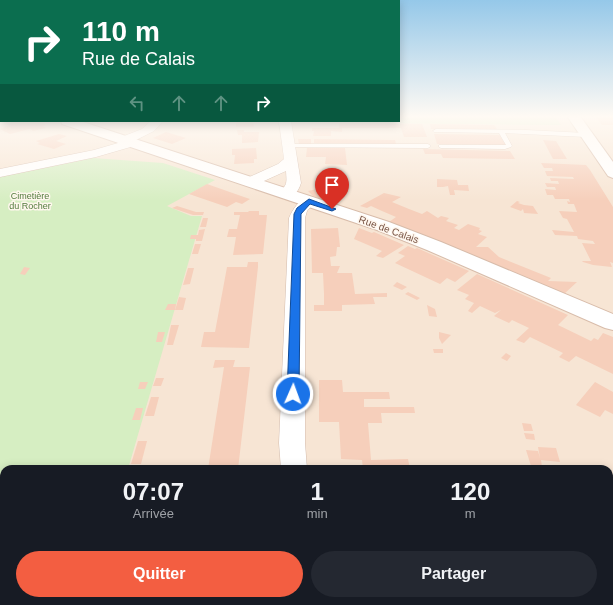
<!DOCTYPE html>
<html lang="fr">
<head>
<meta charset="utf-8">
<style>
	:root { --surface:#171b24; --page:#242831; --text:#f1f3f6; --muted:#9ea1a6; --accent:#f35e41 }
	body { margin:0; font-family:Helvetica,sans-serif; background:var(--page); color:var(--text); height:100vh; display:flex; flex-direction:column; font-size:15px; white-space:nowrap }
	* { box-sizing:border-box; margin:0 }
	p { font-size:13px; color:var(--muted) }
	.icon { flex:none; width:22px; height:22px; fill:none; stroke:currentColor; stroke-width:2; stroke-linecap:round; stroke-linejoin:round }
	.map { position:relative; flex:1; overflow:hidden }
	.side { position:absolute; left:0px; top:465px; width:613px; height:140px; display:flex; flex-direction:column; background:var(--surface); border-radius:12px 12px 0 0; box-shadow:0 2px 10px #0003 }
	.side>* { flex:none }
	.top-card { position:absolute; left:0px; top:0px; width:400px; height:122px; box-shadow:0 2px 10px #0003; background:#0b6e4f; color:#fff; overflow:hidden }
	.pin { position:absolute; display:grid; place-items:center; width:34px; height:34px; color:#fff; margin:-41px -17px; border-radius:50% 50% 50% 0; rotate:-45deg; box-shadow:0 0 4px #0007 }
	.pin .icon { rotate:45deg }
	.me { position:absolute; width:44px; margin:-22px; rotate:2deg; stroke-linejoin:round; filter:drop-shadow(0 0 3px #0008) }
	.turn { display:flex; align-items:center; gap:14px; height:84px; padding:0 16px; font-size:18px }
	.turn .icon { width:52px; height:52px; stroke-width:2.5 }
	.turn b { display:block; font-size:28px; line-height:34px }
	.lanes { display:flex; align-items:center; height:38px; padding:0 16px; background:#0003; justify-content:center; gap:20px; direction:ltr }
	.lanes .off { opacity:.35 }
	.eta { display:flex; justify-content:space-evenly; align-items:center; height:68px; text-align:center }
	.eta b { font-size:24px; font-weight:700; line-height:28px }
	.action { display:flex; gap:8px; margin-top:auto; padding:8px 16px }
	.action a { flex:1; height:46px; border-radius:24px; background:var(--accent); color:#fff; font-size:16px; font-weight:700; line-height:46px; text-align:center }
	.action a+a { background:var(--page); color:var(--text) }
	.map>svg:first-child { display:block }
	.residential { fill:#f7e5d4; fill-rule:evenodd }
	.green { fill:#d6eec2 }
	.building { fill:#f6cfbb }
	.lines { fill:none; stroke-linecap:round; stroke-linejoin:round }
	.lane-casing { stroke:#d4bcad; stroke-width:1 }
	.street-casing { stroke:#d4bcad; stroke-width:1 }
	.secondary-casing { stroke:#d8bcaa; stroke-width:2 }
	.lane { fill:#fff; fill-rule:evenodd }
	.street { fill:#fff; fill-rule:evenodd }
	.secondary { fill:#fff; fill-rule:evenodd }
	.route { fill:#1a73e8; stroke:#114b97 }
	.labels { text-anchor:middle; stroke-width:3; stroke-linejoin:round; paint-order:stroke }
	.far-park-label { font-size:9px; fill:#527b3c; stroke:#fff7ee }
	.street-label { font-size:10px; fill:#7b5748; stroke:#fff7ee }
</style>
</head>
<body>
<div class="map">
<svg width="613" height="605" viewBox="0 0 613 605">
	<rect width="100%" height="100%" fill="#fef3e6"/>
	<path class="residential" d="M0,116L1,121H399V116H613V605H0ZM4,469H609V601H4Z"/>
	<g class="green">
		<path d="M399,116H555L561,125L294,122V121H399Z"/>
		<path d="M93,158L163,163L215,180L167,206L191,216H202L128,469H4V601H96L94,605H0V177Z"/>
	</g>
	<g class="building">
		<path d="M595,116L613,117V125H602Z"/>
		<path d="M17,121H39L46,125L43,126L46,128L33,131L30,129L10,134L0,129L9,125L7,124Z"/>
		<path d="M236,121H253L254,127H236Z"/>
		<path d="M339,123L422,124L427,137H404L401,128H342V132L331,131V136H313L314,131H312V128H339Z"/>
		<path d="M430,124L494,125L497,129H431Z"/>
		<path d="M237,130H244V132H259L258,142L242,143V135H238Z"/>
		<path d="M166,132L186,138L172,144L153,138Z"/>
		<path d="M59,134L67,136L56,141L66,144L54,149L37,144L40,143L36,141Z"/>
		<path d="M434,134L500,135L506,145L437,144Z"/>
		<path d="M298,139H311V144H299Z"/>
		<path d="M314,139L395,140L396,144L314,143Z"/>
		<path d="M543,140L556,141L567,159H553Z"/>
		<path d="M256,148L257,159H254V163L234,164L235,155H232V149Z"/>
		<path d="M307,148H345L347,165L325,164L326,157H306Z"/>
		<path d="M423,149L510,151L515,159L443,158L441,154H425Z"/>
		<path d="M541,163L586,165L590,170L613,207V263L610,262L612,267L593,265L583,262L582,261H591L582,243L595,244L593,241L578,239L577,236L555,235L552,230L574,232L567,219L563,218L559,211L577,212L574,204H568L567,201L570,202L569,199H555L553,195H547L545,189L556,190L555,187H547L545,183L559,184L558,181H551L550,178L574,179L573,177L547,176L545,171H553L552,168H544Z"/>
		<path d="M437,179L457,180L458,185H468L469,191L454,190L455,195H450L448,186L443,187H437Z"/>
		<path d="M207,184L244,197L250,199L242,204L236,202L227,207L189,194Z"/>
		<path d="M339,187L347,191L340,195L334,193L324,200L313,196L308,191L321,188L326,192Z"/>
		<path d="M384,193L401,197L392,202L409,209L422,214L427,211L438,218L441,216L449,218L446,221L458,225L454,228L459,230L468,224L480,228L479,230L482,231L478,234L487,237L476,247H488L499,257L551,278L548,281L577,282L564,294L389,222L396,217L382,211L371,206L367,208L360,206Z"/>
		<path d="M517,201L520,202L518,203L524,205L533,206L538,214L524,213L523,209L521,211L510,207Z"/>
		<path d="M177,206L196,212H204L203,215H193L172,208Z"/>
		<path d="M249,211H259V215H267L263,254L233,255L236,237H227L229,229H237L240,215H234V212H248Z"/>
		<path d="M203,218H208L206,227H200Z"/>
		<path d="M338,228L340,247H337L336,256L330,257L331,266H340L337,273H352L355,294L387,293V297H373L375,304L342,305V311H314V305H324V294L323,273H312L311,229Z"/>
		<path d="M359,228L372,233L374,232L404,245L383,258L376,256L382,251L354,239Z"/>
		<path d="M205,229L202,241H196V239H190L191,235H198L199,230Z"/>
		<path d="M195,244H201L198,254H192Z"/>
		<path d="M408,246L415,249L417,248L469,271L455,282L447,278L440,284L395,263L405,256L398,253Z"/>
		<path d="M248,262H258V267L249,348L201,347L204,332H215L227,267H247Z"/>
		<path d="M24,267L30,268L25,275L20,274Z"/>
		<path d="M188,268H194L190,284L183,285Z"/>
		<path d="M477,274L568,315L558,325L591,341L594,338L598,340L603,333L613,337V374L576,356L569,362L559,357L563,353L530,337L524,343L516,340L529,328L512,320L509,323L494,316L501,310L495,313L480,306L472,313L468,311L474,303L465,299L469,295L457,290Z"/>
		<path d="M397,282L407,287L402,290L393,286Z"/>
		<path d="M408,292L420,298L417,300L405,294Z"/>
		<path d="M179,297L186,298L183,310H175Z"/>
		<path d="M168,304H176L175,310H165Z"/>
		<path d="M427,305L435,309L437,317L429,316Z"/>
		<path d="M171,325H179L173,345H167Z"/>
		<path d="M158,332H165L162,342H156Z"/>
		<path d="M439,332L451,335L442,344L439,338Z"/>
		<path d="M433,349H443V353H434Z"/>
		<path d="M506,353L511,356L507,361L501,358Z"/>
		<path d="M215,360H235L233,367H250L238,469H208L224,367L213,368Z"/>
		<path d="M156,378H164L161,386H153Z"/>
		<path d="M319,380H342L343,392H389L390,399H364V407H414L415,413H381L382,423H368L371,460L408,459L410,469H363L362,460L341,459L339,422H319Z"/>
		<path d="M140,382H148L145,389H138Z"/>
		<path d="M595,382L613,392V414L605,410L600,417L576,405Z"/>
		<path d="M151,397H159L154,416H145Z"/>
		<path d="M136,408H143L140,420H132Z"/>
		<path d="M522,423L531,424L533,431H524Z"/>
		<path d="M524,433L534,434L535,440L526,439Z"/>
		<path d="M138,441H147L141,464H131Z"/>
		<path d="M538,447L556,448L560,462L541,460L542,467L531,466L526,450L538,451L540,458Z"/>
		<path d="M96,601H108L107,605H95Z"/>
		<rect x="222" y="601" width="43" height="4"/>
		<path d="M401,601H438L439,605H401Z"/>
	</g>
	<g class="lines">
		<g class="lane-casing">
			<g id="lane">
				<path d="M436,129L526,130L586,133L589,135L586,137L505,133L512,146L511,147L505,149L441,148L439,147V145H506L499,133L434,132L433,131Z"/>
				<path d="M289,144H428L431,146L428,148L287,147V145Z"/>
			</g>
		</g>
		<g class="street-casing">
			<g id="street">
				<path d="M151,121H163L154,131L134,141L136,143L134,146L96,157L0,177V169L94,150L118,143L117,141L119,138L142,129Z"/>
				<path d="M279,121H291L301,183C298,193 292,200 281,197L279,194C287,183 287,185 286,171L255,185L250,186L245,185L243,182L245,179L278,164L284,159Z"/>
				<path d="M309,197L314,198L316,201L307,211L305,218V443L307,469H281L279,443L289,218C293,209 299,199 309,197Z"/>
				<path d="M314,601H346L347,605H315Z"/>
			</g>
		</g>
		<g class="secondary-casing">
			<g id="secondary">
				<path d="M567,116H580L613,162V178L608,176Z"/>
				<path d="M61,121H80L389,222L441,242L613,314V330L605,328L427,250L377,230L62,124Z"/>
			</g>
		</g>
		<use href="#lane" class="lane"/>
		<use href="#street" class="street"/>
		<use href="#secondary" class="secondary"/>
	</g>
	<linearGradient id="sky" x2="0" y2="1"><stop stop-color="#95c8e9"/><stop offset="0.58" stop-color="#fffaf4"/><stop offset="1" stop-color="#fffaf4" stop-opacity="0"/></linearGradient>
	<rect width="613" height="201" fill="url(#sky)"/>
	<path class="route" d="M309,199L336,209L332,211L310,204L301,214L299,394L297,397H289L287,394L294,214L297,208Z"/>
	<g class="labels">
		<g class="far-park-label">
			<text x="30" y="199">Cimetière<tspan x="30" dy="10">du Rocher</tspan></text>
		</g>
		<g class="street-label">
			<text transform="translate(389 229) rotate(20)" y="4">Rue de Calais</text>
		</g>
	</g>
</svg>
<div class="pin" style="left:332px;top:209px;background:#d93025"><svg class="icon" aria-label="arrive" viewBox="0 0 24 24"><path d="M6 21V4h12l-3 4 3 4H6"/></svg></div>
<svg class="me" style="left:293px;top:394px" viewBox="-20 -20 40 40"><circle r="17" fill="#1a73e8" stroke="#fff" stroke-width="3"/><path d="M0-11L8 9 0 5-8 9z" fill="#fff"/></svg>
<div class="top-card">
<div class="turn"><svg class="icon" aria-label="right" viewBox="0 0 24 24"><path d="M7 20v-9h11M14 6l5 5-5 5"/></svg><div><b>110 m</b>Rue de Calais</div></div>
<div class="lanes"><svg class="icon off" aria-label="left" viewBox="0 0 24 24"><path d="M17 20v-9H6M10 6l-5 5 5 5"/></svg><svg class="icon off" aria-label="ahead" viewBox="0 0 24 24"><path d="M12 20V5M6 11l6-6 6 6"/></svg><svg class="icon off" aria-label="ahead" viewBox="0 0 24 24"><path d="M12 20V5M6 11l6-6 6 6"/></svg><svg class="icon" aria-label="right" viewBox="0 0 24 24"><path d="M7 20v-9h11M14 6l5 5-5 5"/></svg></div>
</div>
<section class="side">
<div class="eta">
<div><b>07:07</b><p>Arrivée</p></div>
<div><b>1</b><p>min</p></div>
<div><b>120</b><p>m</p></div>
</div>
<div class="action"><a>Quitter</a><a>Partager</a></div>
</section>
</div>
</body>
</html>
